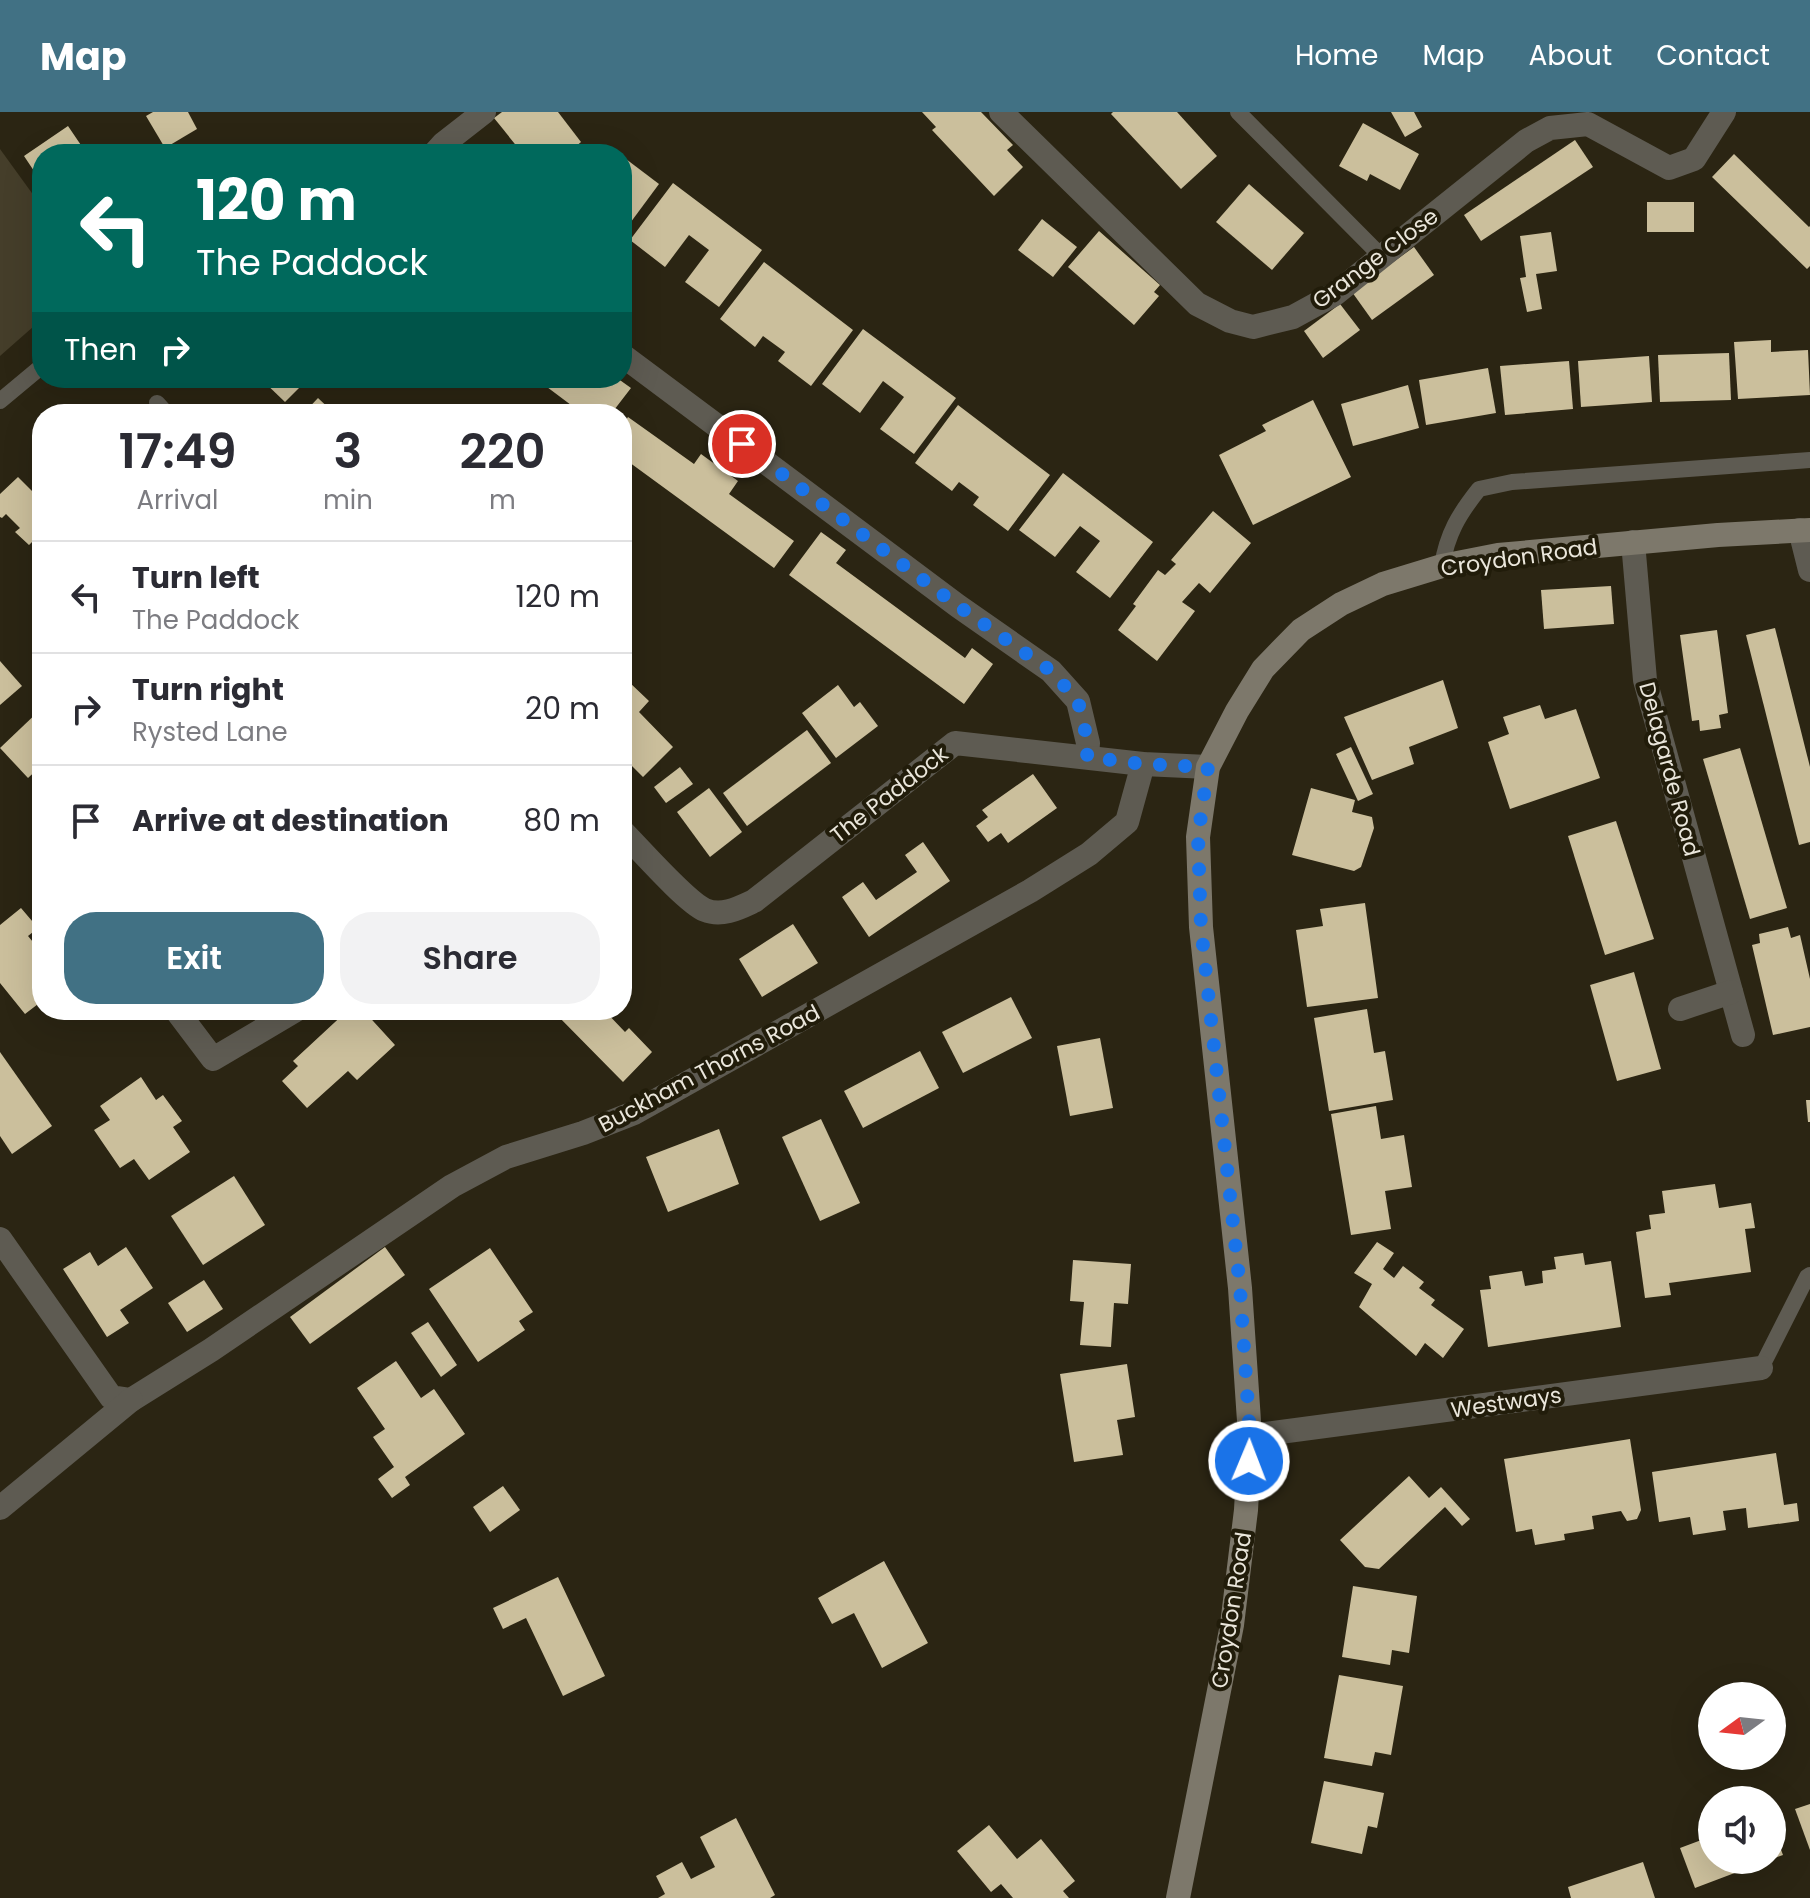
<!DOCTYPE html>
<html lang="en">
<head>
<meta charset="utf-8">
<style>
	:root { --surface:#fff; --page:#f2f2f3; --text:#2b2b33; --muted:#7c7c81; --line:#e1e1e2; --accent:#417184 }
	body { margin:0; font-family:Poppins,sans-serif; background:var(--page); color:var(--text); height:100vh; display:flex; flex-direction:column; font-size:30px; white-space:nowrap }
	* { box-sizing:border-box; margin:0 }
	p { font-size:26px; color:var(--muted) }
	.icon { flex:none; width:44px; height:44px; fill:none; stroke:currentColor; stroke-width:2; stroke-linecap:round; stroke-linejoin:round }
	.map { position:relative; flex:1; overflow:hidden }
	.panel { position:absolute; left:32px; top:292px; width:600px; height:616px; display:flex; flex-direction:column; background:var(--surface); border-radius:32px; box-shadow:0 8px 32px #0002 }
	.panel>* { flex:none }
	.hud { position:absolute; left:32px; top:32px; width:600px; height:244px; border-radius:32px; box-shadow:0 8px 32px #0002; background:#00695c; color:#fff; overflow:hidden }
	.needle { width:52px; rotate:255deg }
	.buttons { position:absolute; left:1698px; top:1570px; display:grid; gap:16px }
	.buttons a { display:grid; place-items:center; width:88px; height:88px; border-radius:50%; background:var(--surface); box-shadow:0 8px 32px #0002; font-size:40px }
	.pin { position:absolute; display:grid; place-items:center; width:68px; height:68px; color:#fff; margin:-34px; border:4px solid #fff; border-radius:50%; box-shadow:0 2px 8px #0007 }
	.me { position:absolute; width:88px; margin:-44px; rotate:1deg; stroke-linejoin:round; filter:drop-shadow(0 0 6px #0008) }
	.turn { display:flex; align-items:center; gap:28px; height:168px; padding:0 32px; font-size:36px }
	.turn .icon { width:104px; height:104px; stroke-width:2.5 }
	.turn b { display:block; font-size:56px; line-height:68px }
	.then { display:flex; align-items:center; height:76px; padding:0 32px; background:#0003; gap:16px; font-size:30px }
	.eta { display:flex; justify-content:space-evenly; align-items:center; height:136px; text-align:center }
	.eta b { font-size:48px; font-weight:600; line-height:56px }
	.action { display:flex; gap:16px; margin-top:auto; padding:16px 32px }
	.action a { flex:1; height:92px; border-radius:32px; background:var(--accent); color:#fff; font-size:32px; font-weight:600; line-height:92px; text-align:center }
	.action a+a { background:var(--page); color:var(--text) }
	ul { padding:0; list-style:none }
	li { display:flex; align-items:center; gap:24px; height:112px; padding:0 32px; border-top:2px solid var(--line) }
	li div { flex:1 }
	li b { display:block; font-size:30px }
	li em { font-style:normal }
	header { display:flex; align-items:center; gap:48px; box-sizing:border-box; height:112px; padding:0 40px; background:var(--accent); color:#fff }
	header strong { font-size:38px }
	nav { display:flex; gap:44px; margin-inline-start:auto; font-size:28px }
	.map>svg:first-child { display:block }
	.green { fill:#453e2a }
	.building { fill:#cbbf9c }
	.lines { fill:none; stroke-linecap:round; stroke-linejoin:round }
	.lane { stroke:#5e5b52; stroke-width:16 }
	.street { stroke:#5e5b52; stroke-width:24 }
	.secondary { stroke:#7d786b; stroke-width:24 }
	.route { stroke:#1a73e8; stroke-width:14; stroke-dasharray:0 25.2 }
	.labels { text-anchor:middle; stroke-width:8; stroke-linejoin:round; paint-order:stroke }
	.street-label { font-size:22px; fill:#eae6db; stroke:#211c0a }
</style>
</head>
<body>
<header>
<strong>Map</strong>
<nav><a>Home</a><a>Map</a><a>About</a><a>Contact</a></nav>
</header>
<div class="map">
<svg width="1810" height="1786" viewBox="0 0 1810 1786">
	<rect width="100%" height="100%" fill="#2b2513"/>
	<path class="green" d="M0,37L42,95V207L0,244Z"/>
	<g class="building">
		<path d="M153,0H188L197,17L165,36L146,4Z"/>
		<path d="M502,0H558L581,30L567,42H523L494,6Z"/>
		<path d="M922,0H981L1013,33L1007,38L1023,55L994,84L932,18L936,15Z"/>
		<path d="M1113,0H1177L1217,44L1181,77L1111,2Z"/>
		<path d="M1391,0H1414L1422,15L1405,25Z"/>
		<path d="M1363,11L1419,42L1400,78L1370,62L1367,69L1339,54Z"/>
		<path d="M68,14L87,42H42V71L24,44Z"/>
		<path d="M1575,28L1593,55L1481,129L1464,103Z"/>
		<path d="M1734,42L1809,115L1810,114V154L1807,157L1712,65Z"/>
		<path d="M622,44L659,72L622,122Z"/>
		<path d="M673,71L762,138L719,195L685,170L709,138L689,123L665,155L630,128Z"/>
		<path d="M1249,72L1304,121L1272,158L1216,110Z"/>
		<rect x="1647" y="90" width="47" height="30"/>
		<path d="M1042,107L1077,135L1053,165L1018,138Z"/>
		<path d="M1099,119L1160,173L1154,180L1159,184L1134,213L1068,155Z"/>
		<path d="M1551,120L1557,159L1536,162L1542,197L1527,200L1520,166L1526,165L1520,124Z"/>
		<path d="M1414,135L1434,163L1372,208L1352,180Z"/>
		<path d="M764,150L853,218L811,274L778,249L785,240L763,224L755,235L720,207Z"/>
		<path d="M1340,192L1360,218L1323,246L1304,219Z"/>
		<path d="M863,217L956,286L914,342L880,317L904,285L883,269L860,301L822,272Z"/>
		<path d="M1771,228V240L1808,238L1810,283L1738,287L1734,230Z"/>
		<path d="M1729,241L1731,288L1660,290L1658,243Z"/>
		<path d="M1649,244L1652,290L1581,295L1578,249Z"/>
		<path d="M1569,249L1573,297L1505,303L1500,254Z"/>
		<path d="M1488,256L1496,301L1426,313L1419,268Z"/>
		<path d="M260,266H309L285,290Z"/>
		<path d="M535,266H595L602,271L606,266H617L631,276L611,302H583Z"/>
		<path d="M1408,273L1419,316L1353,334L1341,292Z"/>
		<path d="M318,286L335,302H303Z"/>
		<path d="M1313,288L1351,365L1253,413L1219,343L1266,319L1262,313Z"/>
		<path d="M958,293L1050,363L1008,419L973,393L979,385L959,370L952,379L915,351Z"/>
		<path d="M628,305L694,352L701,342L738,369L729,382L794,429L774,456L622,345V314Z"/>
		<path d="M1063,361L1153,430L1110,486L1076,460L1100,429L1080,414L1055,445L1019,418Z"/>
		<path d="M18,365L42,389V420L29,433L15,420L20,416L6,402L2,406L0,405V382Z"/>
		<path d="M1213,399L1251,431L1210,481L1199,471L1182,490L1195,499L1157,549L1118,518L1136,494L1133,492L1158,458L1165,463L1176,452L1171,448Z"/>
		<path d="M821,420L846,438L836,451L965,546L972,536L993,552L964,592L789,463Z"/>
		<path d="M1611,474L1614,512L1544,517L1541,478Z"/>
		<path d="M1775,516L1810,655V730L1799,733L1746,523Z"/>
		<path d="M1717,518L1728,601L1719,603L1721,616L1700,619L1699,608L1692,609L1680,523Z"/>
		<path d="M0,549L22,574L0,593Z"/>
		<path d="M1443,568L1458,616L1409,635L1414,652L1372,668L1344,605Z"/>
		<path d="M629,570L649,589L639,600L673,635L643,665L622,644V577Z"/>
		<path d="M838,573L854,595L860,590L878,614L836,646L802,601Z"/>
		<path d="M1540,593L1545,607L1576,597L1600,666L1510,697L1488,630L1509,622L1503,605Z"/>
		<path d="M42,596V653L28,666L0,636Z"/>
		<path d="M807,618L831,651L747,714L723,681Z"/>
		<path d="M1351,635L1373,682L1358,689L1336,642Z"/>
		<path d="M1740,636L1787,796L1750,807L1703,647Z"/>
		<path d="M680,655L693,672L666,691L654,675Z"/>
		<path d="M1033,662L1057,696L1008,731L1001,721L988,730L976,714L988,705L982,698Z"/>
		<path d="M709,676L742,720L710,745L677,700Z"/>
		<path d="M1311,676L1355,688L1352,700L1372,705L1374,716L1361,755L1354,759L1292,743Z"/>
		<path d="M1616,709L1654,827L1605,843L1568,724Z"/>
		<path d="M923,730L950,769L869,825L842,785L863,770L876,788L917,760L905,743Z"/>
		<path d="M1365,791L1378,886L1307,895L1296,818L1323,814L1320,797Z"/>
		<path d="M21,796L38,816L28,824L42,841V889L25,902L0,871V813Z"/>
		<path d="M793,812L818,851L762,885L739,847Z"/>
		<path d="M1788,815L1791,826L1800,823L1810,867V915L1773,923L1752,833L1760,831L1759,822Z"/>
		<path d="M1634,860L1661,957L1617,969L1590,873Z"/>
		<path d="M1011,885L1032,926L963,961L942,920Z"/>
		<path d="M1367,897L1374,941L1385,939L1393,988L1329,999L1314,906Z"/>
		<path d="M348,898H363L395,933L357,968L348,959L307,996L282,969L298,954L293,949Z"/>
		<path d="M552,898H604L625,920L629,916L652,940L623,970Z"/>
		<path d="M1100,926L1113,996L1070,1004L1057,934Z"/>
		<path d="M920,939L939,976L863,1016L844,979Z"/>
		<path d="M0,940L52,1014L12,1042L0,1024Z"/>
		<path d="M141,965L156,988L163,983L182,1009L173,1015L190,1040L149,1068L134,1047L120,1056L94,1018L110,1008L100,994Z"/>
		<path d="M1806,988H1810V1010H1808Z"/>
		<path d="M1376,994L1381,1027L1404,1023L1412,1075L1385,1079L1391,1117L1351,1123L1331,1002Z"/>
		<path d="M821,1007L860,1091L820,1109L782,1025Z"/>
		<path d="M719,1017L739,1072L668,1100L646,1045Z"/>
		<path d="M234,1064L265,1113L203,1153L171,1104Z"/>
		<path d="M1715,1072L1719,1096L1751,1091L1755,1116L1745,1117L1751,1160L1669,1171L1671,1183L1645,1186L1636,1120L1651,1117L1649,1103L1665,1101L1662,1079Z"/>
		<path d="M1377,1130L1394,1141L1383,1157L1394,1166L1403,1154L1424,1170L1419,1176L1435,1188L1431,1193L1464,1217L1443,1246L1425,1231L1416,1244L1359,1195L1372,1172L1354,1161Z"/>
		<path d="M126,1135L153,1176L120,1198L129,1211L107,1225L63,1157L90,1140L98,1154Z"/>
		<path d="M385,1135L405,1163L310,1232L290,1205Z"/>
		<path d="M490,1136L533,1200L519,1209L525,1218L478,1250L429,1177Z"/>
		<path d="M1583,1141L1585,1153L1611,1149L1621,1215L1488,1235L1480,1178L1491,1177L1489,1164L1522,1159L1525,1174L1543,1171L1542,1159L1556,1157L1554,1145Z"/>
		<path d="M1073,1148L1131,1152L1128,1192L1114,1191L1111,1235L1080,1233L1084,1190L1070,1189Z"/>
		<path d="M204,1168L223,1197L187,1220L168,1191Z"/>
		<path d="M428,1210L457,1253L441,1265L411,1221Z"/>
		<path d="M396,1249L421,1286L434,1277L465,1322L405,1365L410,1373L392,1386L378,1367L394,1355L373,1325L385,1317L357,1276Z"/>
		<path d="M1127,1252L1135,1305L1117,1308L1123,1343L1074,1350L1060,1262Z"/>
		<path d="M1630,1327L1641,1398L1637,1407L1627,1409L1621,1399L1592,1404L1594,1417L1564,1422L1565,1428L1535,1433L1532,1417L1516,1420L1504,1347Z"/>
		<path d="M1776,1341L1784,1393L1797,1391L1799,1409L1748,1416L1746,1396L1723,1399L1726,1418L1693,1423L1690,1405L1659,1410L1652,1360Z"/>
		<path d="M1409,1364L1429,1386L1441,1375L1470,1407L1462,1414L1445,1395L1379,1457L1365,1455L1340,1428Z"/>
		<path d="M503,1374L520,1398L490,1420L473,1395Z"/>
		<path d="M884,1449L928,1531L882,1556L854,1501L832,1512L818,1486Z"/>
		<path d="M558,1465L605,1564L563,1584L526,1506L503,1517L493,1496Z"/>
		<path d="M1353,1474L1417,1484L1409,1541L1392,1538L1390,1553L1342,1545Z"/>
		<path d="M1339,1563L1403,1574L1391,1643L1375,1640L1372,1654L1324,1646Z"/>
		<path d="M1324,1669L1384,1681L1377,1716L1368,1714L1362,1742L1311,1731Z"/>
		<path d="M1810,1692V1738L1795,1697Z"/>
		<path d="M736,1706L775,1783L770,1786H658L665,1782L656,1764L682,1750L691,1767L715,1755L700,1725Z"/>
		<path d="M989,1713L1017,1747L1041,1727L1075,1769L1063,1779L1069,1786H1013L1001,1772L991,1780L957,1739Z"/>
		<path d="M1772,1714L1783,1743L1772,1747Z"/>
		<path d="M1712,1724V1748H1769L1695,1776L1680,1736Z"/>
		<path d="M1643,1750L1655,1786H1571L1568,1775Z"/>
	</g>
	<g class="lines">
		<g class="lane">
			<path d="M1238,0L1381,144"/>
			<path d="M0,289L42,254"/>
			<path d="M157,291L167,302"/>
			<path d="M1442,454C1447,422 1459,402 1479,377L1512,370L1810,348"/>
			<path d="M1761,1256L1807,1165L1810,1163"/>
		</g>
		<g class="street">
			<path d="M1001,0L1197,192L1230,209L1253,215L1293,205L1335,182L1526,29L1550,16L1588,12L1669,56L1694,47L1724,0"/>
			<path d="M434,42L443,32L484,0"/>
			<path d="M622,243L958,494L1051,559L1078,589L1088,631L1087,645"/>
			<path d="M1800,418L1810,458"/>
			<path d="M1633,430L1645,568L1743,923"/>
			<path d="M622,719C639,736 686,790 705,798C722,805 739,796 754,789L955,631L1143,652L1208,655"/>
			<path d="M1680,897L1731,880"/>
			<path d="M176,898L213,947L296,898"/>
			<path d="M0,1127L111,1285L131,1288L211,1238L452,1074L506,1045L583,1021L634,1001L1030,779L1089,742L1127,710L1143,652"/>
			<path d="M1250,1324L1761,1256"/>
			<path d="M0,1396L131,1288"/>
		</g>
		<path class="secondary" d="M1178,1786L1232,1513L1246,1398L1250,1324L1240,1176L1201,815L1198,725L1208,655L1237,599L1263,557L1301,518L1341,492L1383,472L1442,454L1498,443L1718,423L1810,418"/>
	</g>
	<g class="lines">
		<path class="route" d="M742,332L958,494L1051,559L1078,589L1088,631L1087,645L1143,652L1208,655L1198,725L1201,815L1240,1176L1250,1324L1249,1349"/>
	</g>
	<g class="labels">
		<g class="street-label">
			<text transform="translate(1375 146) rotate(-37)" y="8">Grange Close</text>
			<text transform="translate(1519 445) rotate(-8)" y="8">Croydon Road</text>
			<text transform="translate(1670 657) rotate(75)" y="8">Delagarde Road</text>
			<text transform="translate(889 682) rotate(-38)" y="8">The Paddock</text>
			<text transform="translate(709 956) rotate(-28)" y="8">Buckham Thorns Road</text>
			<text transform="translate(1506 1290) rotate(-8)" y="8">Westways</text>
			<text transform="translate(1231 1498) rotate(-81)" y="8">Croydon Road</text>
		</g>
	</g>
</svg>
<div class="buttons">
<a><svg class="needle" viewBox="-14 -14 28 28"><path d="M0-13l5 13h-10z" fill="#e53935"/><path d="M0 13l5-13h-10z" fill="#7c7c81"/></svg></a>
<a><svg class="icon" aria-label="sound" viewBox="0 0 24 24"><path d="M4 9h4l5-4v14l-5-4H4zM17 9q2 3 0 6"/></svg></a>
</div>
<div class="pin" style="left:742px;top:332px;background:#d93025"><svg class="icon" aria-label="arrive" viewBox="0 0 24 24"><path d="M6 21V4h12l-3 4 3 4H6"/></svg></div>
<svg class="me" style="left:1249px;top:1349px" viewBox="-20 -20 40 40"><circle r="17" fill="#1a73e8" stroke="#fff" stroke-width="3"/><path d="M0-11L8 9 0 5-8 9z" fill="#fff"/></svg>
<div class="hud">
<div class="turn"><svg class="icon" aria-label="left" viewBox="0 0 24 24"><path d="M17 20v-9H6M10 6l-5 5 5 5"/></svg><div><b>120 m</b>The Paddock</div></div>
<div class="then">Then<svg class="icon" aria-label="right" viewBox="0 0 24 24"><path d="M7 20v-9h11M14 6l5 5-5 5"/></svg></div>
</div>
<section class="panel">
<div class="eta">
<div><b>17:49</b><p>Arrival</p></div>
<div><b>3</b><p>min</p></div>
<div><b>220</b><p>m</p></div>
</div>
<ul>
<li><svg class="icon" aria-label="left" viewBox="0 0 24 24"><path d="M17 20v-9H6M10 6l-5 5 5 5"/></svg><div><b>Turn left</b><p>The Paddock</p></div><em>120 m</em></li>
<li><svg class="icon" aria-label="right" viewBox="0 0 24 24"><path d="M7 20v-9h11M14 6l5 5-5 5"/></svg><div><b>Turn right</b><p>Rysted Lane</p></div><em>20 m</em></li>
<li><svg class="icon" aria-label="arrive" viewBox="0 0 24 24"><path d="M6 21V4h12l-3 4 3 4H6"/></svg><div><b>Arrive at destination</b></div><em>80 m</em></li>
</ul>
<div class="action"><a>Exit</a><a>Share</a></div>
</section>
</div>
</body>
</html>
